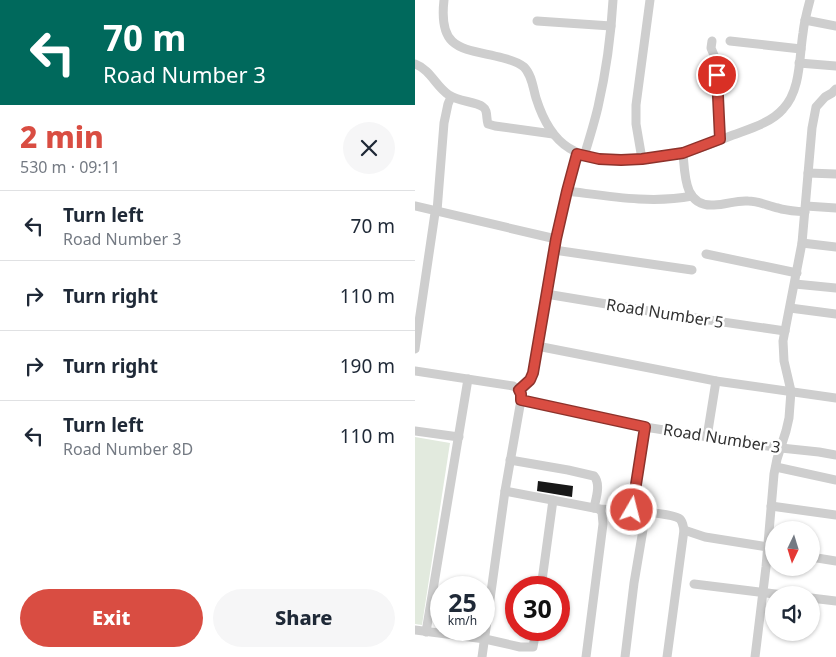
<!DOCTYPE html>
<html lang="en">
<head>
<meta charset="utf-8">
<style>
	:root { --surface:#fff; --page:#f6f6f7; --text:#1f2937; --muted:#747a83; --line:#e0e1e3; --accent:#d94d42 }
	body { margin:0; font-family:"Noto Sans",sans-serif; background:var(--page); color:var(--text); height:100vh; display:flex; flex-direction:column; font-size:19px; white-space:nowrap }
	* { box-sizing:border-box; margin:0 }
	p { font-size:16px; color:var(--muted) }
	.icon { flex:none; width:28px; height:28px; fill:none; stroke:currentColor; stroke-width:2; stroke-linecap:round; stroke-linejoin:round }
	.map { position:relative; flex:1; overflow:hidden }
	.details { display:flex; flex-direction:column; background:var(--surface); width:415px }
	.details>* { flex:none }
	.guide { background:#00695c; color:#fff; overflow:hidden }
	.needle { width:32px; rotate:184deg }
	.controls { position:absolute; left:350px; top:521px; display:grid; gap:10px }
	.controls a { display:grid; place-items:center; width:55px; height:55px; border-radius:50%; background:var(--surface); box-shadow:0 1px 4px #0004; font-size:25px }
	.speed { position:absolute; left:15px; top:576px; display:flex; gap:10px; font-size:25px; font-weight:700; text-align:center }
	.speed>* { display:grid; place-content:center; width:65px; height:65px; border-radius:50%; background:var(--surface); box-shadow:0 1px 4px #0004; line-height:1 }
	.speed small { font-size:12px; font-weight:400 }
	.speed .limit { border:8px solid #d22; background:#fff; color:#111 }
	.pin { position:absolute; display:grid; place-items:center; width:42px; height:42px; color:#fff; margin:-21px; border:2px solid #fff; border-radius:50%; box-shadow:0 1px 5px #0007 }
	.me { position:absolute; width:55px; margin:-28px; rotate:8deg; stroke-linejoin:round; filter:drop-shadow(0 0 4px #0008) }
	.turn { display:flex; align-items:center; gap:18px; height:105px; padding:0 20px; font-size:22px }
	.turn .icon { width:65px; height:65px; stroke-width:2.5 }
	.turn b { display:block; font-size:35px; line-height:42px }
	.round { display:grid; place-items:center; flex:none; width:52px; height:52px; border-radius:26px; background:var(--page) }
	.summary { display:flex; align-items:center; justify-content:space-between; height:85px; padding:0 20px }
	h1 { font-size:30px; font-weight:800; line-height:38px; color:var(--accent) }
	.cta { display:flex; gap:10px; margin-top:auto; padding:10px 20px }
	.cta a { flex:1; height:58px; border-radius:30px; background:var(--accent); color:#fff; font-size:20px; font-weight:800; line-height:58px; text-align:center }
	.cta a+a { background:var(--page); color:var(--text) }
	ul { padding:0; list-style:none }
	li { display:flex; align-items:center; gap:15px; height:70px; padding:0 20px; border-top:1px solid var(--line) }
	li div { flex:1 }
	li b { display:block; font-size:19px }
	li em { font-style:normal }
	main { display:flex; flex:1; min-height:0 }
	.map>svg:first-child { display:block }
	.green { fill:#e2eade }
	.building { fill:#181818 }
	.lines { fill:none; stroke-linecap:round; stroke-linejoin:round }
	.minor { stroke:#cecece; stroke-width:9 }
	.route-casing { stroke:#8d322b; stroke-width:12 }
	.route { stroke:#d94d42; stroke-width:9 }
	.labels { text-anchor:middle; stroke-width:5; stroke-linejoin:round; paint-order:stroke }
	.street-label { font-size:16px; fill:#313131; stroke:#fff }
</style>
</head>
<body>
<main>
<section class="details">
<div class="guide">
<div class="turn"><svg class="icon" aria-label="left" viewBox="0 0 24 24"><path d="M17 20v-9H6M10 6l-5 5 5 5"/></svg><div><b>70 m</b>Road Number 3</div></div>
</div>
<div class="summary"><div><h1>2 min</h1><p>530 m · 09:11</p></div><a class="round"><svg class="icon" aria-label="close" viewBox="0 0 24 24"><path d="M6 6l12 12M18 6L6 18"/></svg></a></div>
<ul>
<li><svg class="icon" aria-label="left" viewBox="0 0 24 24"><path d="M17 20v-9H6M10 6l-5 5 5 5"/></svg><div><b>Turn left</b><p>Road Number 3</p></div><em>70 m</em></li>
<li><svg class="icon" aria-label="right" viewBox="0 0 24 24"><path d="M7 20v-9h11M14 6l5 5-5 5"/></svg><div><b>Turn right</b></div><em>110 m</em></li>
<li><svg class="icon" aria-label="right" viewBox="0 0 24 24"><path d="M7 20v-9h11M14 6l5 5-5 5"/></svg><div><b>Turn right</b></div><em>190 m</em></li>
<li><svg class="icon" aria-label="left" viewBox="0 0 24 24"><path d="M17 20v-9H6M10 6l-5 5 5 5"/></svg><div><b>Turn left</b><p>Road Number 8D</p></div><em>110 m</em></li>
</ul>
<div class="cta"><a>Exit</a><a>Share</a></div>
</section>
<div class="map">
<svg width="421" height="657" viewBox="0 0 421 657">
	<rect width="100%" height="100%" fill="#fff"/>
	<path class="green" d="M0,437L35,443L7,625L0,624Z"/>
	<path class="building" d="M123,481L158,486L157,497L122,491Z"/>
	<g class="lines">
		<g class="minor">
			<path d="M29,0C23,52 49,48 88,58C96,60 103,62 109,67C117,75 118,88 121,98C127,117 136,137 154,148C179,165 213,160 242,157C251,156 260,155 268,153C285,149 302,141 318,135C334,129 356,123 368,109C386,90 384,58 388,33C389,22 392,11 395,0"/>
			<path d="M390,20L421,26"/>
			<path d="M122,21L196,26"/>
			<path d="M297,41L296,48L301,60L305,139"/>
			<path d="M315,41L386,49"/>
			<path d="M384,63L421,66"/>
			<path d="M0,64C16,70 21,87 34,95C44,102 60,101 68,107C73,110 71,119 73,124L80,126L138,134"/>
			<path d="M268,153C270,175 269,207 299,205C311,205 321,200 333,201C344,201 353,206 363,208C372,211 381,211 390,212"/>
			<path d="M169,156C174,140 179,124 183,107C191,72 196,36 198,0"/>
			<path d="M227,159L221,124V105L235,0"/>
			<path d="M393,173L421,174"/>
			<path d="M152,191C193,196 236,204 277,196"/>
			<path d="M0,206L141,239"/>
			<path d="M391,206L421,208"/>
			<path d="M387,243L421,247"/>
			<path d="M139,250L277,270"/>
			<path d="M291,254L382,273"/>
			<path d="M380,284L421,288"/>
			<path d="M131,294L246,313L370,331"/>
			<path d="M375,308L421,314"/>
			<path d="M122,346L301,381L421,398"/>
			<path d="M0,349L20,213L22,211L29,123L33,104L36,97"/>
			<path d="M0,371L98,386C105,389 106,394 106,400L90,491L67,657"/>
			<path d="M104,390L115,380L118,373L141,239L152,191L162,154"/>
			<path d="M106,400L230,427L312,440L366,448L404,452L421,455"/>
			<path d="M0,431L44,437"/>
			<path d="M292,437L301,381"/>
			<path d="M95,460L153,470L179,476C186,484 181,498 179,508"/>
			<path d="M361,467L421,480"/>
			<path d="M90,491L179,508L184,509L187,512L188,524L171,657"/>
			<path d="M356,506L421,515"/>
			<path d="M184,509C198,510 256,512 265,519C268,522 268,526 269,530L252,657"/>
			<path d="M217,511L230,427"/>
			<path d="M269,530L290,537L353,547"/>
			<path d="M396,557L421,561"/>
			<path d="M279,584L368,595"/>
			<path d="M126,588L138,500"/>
			<path d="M396,598L421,601"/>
			<path d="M0,630L70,639L105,647H118L121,630"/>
			<path d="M11,632L53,379"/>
			<path d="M210,657L219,583L231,512"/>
			<path d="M340,657L351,567L359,474L362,459L371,431L374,418L376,391L369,361L368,341L387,243L397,128L401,107L410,97L417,93L421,89"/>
		</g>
	</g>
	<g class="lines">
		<g class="route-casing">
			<path id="route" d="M217,510L230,427L106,400V394L104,390L115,380L118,373L141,239L152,191L162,154L184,159L206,160L227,159L268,153L305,139L302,75"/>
		</g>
		<use href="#route" class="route"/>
	</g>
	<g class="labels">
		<g class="street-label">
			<text transform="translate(250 313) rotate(9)" y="6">Road Number 5</text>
			<text transform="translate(307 438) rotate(9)" y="6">Road Number 3</text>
		</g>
	</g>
</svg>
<div class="controls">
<a><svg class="needle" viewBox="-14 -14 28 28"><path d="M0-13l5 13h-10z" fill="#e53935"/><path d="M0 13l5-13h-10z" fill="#747a83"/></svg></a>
<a><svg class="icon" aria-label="sound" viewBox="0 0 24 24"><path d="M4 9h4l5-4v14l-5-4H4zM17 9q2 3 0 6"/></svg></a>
</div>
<div class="speed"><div>25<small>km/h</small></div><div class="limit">30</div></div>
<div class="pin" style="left:302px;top:75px;background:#d93025"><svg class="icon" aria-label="arrive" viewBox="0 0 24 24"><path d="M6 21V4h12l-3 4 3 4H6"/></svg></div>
<svg class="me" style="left:217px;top:510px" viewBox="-20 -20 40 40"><circle r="17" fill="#d94d42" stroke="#fff" stroke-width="3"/><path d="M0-11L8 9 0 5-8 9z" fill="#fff"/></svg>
</div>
</main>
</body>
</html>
